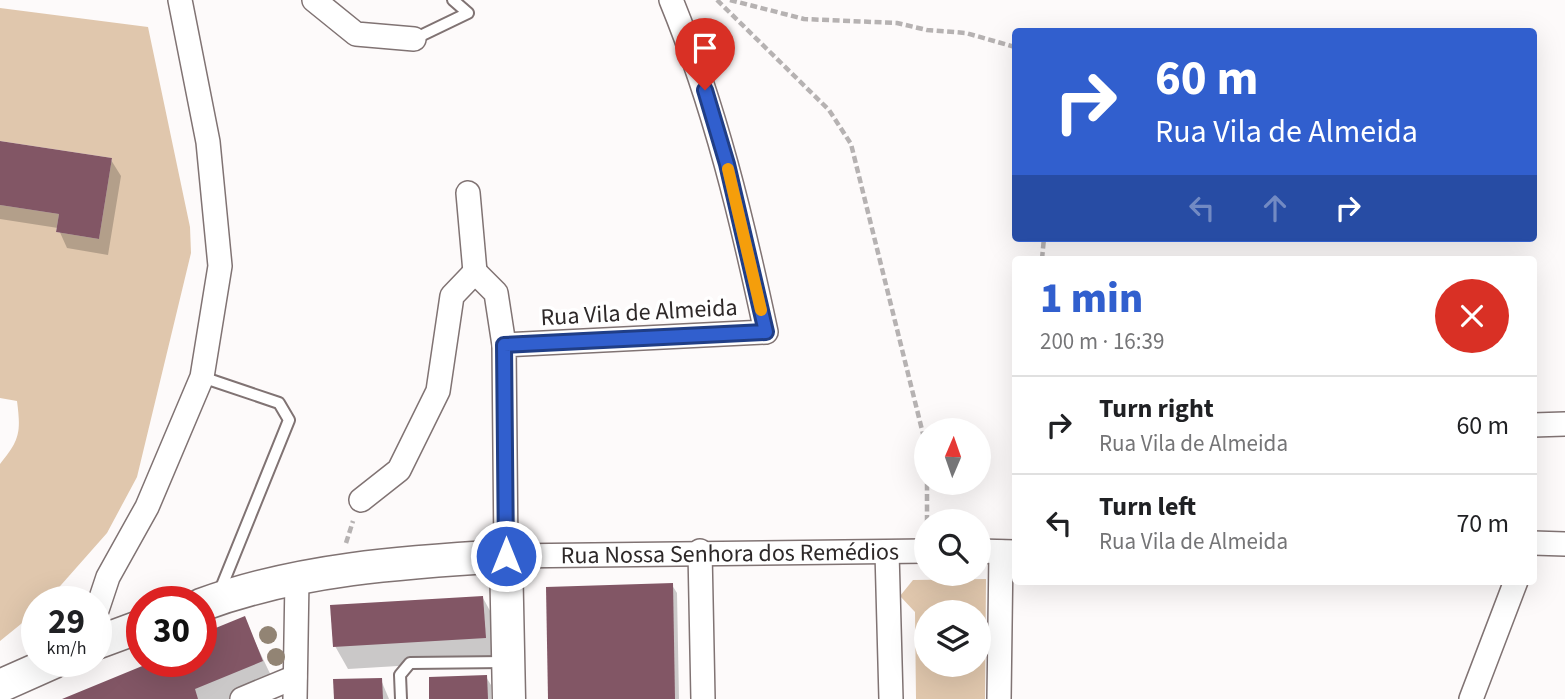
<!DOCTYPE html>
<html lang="en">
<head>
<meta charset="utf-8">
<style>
	:root { --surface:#fff; --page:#f6f6f6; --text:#202124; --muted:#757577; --line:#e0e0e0; --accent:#315fce }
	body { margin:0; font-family:"Source Sans 3",sans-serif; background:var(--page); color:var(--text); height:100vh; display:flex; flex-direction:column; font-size:26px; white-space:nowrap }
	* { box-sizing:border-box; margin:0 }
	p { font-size:23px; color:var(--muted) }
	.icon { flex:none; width:38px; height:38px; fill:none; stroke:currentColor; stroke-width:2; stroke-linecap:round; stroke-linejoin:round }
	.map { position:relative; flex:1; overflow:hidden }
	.sheet { position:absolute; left:1012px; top:256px; width:525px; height:329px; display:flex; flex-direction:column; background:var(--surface); border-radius:7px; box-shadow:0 7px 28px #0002 }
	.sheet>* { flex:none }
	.guide { position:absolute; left:1012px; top:28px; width:525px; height:214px; border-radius:7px; box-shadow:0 7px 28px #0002; background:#315fce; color:#fff; overflow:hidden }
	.needle { width:46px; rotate:2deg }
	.controls { position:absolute; left:914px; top:418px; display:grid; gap:14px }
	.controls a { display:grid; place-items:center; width:77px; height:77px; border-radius:50%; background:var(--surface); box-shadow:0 7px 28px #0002; font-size:35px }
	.speed { position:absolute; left:21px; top:586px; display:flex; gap:14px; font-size:35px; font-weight:700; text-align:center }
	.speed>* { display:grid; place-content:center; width:91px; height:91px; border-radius:50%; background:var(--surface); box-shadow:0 7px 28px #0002; line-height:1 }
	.speed small { font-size:18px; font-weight:400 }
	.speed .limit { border:10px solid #d22; background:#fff; color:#111 }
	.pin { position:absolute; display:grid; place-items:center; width:60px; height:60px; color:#fff; margin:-72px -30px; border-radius:50% 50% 50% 0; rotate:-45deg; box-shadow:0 0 7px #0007 }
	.pin .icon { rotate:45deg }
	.me { position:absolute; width:77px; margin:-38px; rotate:0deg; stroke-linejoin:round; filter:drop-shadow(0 0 5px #0008) }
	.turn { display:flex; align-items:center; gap:24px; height:147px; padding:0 28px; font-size:32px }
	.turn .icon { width:91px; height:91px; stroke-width:2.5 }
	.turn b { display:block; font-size:49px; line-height:60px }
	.lanes { display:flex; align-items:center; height:66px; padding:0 28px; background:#0003; justify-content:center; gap:35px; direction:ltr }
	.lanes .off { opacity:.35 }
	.round { display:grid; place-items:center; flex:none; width:74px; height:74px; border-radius:37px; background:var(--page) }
	.headline { display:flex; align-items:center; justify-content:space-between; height:119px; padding:0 28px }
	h1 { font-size:42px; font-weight:800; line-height:52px; color:var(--accent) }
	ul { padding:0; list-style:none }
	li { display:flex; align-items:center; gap:21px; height:98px; padding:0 28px; border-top:2px solid var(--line) }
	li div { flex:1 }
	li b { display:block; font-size:26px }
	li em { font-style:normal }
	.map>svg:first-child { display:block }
	.green { fill:#e0c7ad; fill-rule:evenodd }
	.shadow { fill:#0003 }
	.building { fill:#825665 }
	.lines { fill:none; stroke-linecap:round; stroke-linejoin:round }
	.lane-casing { stroke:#807373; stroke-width:14 }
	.street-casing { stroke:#807373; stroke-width:26 }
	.secondary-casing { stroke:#807373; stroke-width:35 }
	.path { stroke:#b6b2b2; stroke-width:4.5; stroke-dasharray:7 3.5; stroke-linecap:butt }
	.lane { stroke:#fff; stroke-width:10 }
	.street { stroke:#fff; stroke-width:23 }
	.secondary { stroke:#fff; stroke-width:32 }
	.tree { fill:#928474 }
	.route-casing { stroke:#203e86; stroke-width:18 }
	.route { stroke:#315fce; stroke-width:12 }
	.slow { stroke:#f59e0b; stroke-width:12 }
	.labels { text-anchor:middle; stroke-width:7; stroke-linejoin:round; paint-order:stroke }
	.street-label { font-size:24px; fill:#2e2929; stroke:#fff }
</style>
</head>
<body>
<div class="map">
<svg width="1565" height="699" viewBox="0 0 1565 699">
	<rect width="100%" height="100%" fill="#fdfafa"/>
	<g class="green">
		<path d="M0,8L148,27L190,227L191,253L137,477L107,533L46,602H37V611L0,641V464C20,440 21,432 17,401L0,398V205L59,214L56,232L99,239L112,158L0,141Z"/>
		<path d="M986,579L985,699H916L915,612L900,596L913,580ZM926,612H978V665H926Z"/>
	</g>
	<g class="shadow">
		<path d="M0,143L111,160L121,176L108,255L67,248L58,228L0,219Z"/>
		<path d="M672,585L677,593L679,699H550Z"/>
		<path d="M483,598L495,620L498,660L348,669L335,646Z"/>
		<path d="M244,619L275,684L237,699H64L157,662H201Z"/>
		<path d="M486,677L491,685V699H431Z"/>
		<path d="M381,680L389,699H335Z"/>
	</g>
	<g class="building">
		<path d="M0,141L112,158L99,239L56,232L59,214L0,205Z"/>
		<path d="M673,583L675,699H548L546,587Z"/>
		<path d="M483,596L486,638L333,647L330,605Z"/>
		<path d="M245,616L263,661L195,689L198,699H62L152,662H201V634Z"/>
		<path d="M487,675L488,699H429V677Z"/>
		<path d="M382,678L383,699H334L333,679Z"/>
	</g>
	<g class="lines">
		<g class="lane-casing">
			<g id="lane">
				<path d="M414,39L468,13L453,0"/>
				<path d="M202,377L279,403L289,420L219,593"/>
				<path d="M401,699L400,675L410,663L505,662"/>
			</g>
		</g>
		<g class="street-casing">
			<g id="street">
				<path d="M314,0L356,34L414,39"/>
				<path id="s1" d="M671,0C715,107 742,219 766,332L504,345L506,556L926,551"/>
				<path d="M468,193L475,272"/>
				<path d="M1533,425L1565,424"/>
				<path d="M361,500L399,470L438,391L452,296L475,272L496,293L504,345"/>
				<path d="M1533,543L1565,544"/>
				<path d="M700,551L703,699"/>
				<path d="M978,551L1015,552"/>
				<path d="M887,552L891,699"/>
				<path d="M96,613L108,577L147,507L202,377L220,266L208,142L180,0"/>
				<path d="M242,699L295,677"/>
				<path d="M295,699L297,579"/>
				<path d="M999,699L1001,552"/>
				<path d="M1471,699L1516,581"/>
			</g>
		</g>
		<g class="secondary-casing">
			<g id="secondary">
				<path d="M201,605C298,569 404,562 506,556L509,699"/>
				<path d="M96,643L142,626"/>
				<path d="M0,686L54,662"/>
			</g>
		</g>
		<g class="path">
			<path d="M717,0L829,110L851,144L926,446"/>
			<path d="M730,0L804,19L897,23L927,30L966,33L1015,47"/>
			<path d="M1042,259L1044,238"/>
			<path d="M927,522V483"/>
			<path d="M346,543L353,521"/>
		</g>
		<use href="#lane" class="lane"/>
		<use href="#street" class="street"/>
		<use href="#secondary" class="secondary"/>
	</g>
	<g class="tree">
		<circle cx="268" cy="635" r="9"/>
		<circle cx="276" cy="657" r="9"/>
	</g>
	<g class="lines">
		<g class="route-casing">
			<path id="route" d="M506,556L504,345L766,332L727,164L705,90"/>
		</g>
		<use href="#route" class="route"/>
		<path class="slow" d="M728,169L761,310"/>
	</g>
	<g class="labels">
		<g class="street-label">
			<text transform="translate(639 312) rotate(-3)" y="8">Rua Vila de Almeida</text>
			<text dy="8" stroke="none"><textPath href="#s1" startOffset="1043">Rua Nossa Senhora dos Remédios</textPath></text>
		</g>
	</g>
</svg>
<div class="controls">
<a><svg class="needle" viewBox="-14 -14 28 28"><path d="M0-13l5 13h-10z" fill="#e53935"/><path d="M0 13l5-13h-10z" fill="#757577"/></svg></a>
<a><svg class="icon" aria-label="search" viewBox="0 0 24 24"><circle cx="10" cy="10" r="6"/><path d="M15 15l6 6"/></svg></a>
<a><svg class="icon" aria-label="layers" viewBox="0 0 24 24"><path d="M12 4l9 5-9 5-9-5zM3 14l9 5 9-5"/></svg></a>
</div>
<div class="speed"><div>29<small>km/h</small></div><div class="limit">30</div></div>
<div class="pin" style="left:705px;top:90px;background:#d93025"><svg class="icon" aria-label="arrive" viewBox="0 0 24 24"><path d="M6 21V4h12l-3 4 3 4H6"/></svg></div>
<svg class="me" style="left:506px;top:556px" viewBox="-20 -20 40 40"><circle r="17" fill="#315fce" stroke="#fff" stroke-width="3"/><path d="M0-11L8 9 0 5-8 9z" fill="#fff"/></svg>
<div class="guide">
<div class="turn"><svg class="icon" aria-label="right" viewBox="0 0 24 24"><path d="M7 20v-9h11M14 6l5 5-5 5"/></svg><div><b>60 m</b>Rua Vila de Almeida</div></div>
<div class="lanes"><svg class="icon off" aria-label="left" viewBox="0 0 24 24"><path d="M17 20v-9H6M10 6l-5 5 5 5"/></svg><svg class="icon off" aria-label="ahead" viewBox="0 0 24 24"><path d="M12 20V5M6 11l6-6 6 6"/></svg><svg class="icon" aria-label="right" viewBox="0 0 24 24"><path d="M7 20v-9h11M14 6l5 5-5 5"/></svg></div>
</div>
<section class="sheet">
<div class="headline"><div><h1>1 min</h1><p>200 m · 16:39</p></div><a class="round" style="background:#d93025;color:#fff"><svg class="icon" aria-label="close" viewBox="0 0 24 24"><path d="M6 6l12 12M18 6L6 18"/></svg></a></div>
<ul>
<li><svg class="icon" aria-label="right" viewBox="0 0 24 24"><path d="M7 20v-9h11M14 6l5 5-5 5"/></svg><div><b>Turn right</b><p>Rua Vila de Almeida</p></div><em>60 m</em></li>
<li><svg class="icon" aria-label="left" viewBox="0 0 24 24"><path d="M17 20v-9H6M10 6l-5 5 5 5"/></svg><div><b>Turn left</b><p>Rua Vila de Almeida</p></div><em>70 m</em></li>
</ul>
</section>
</div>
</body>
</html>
